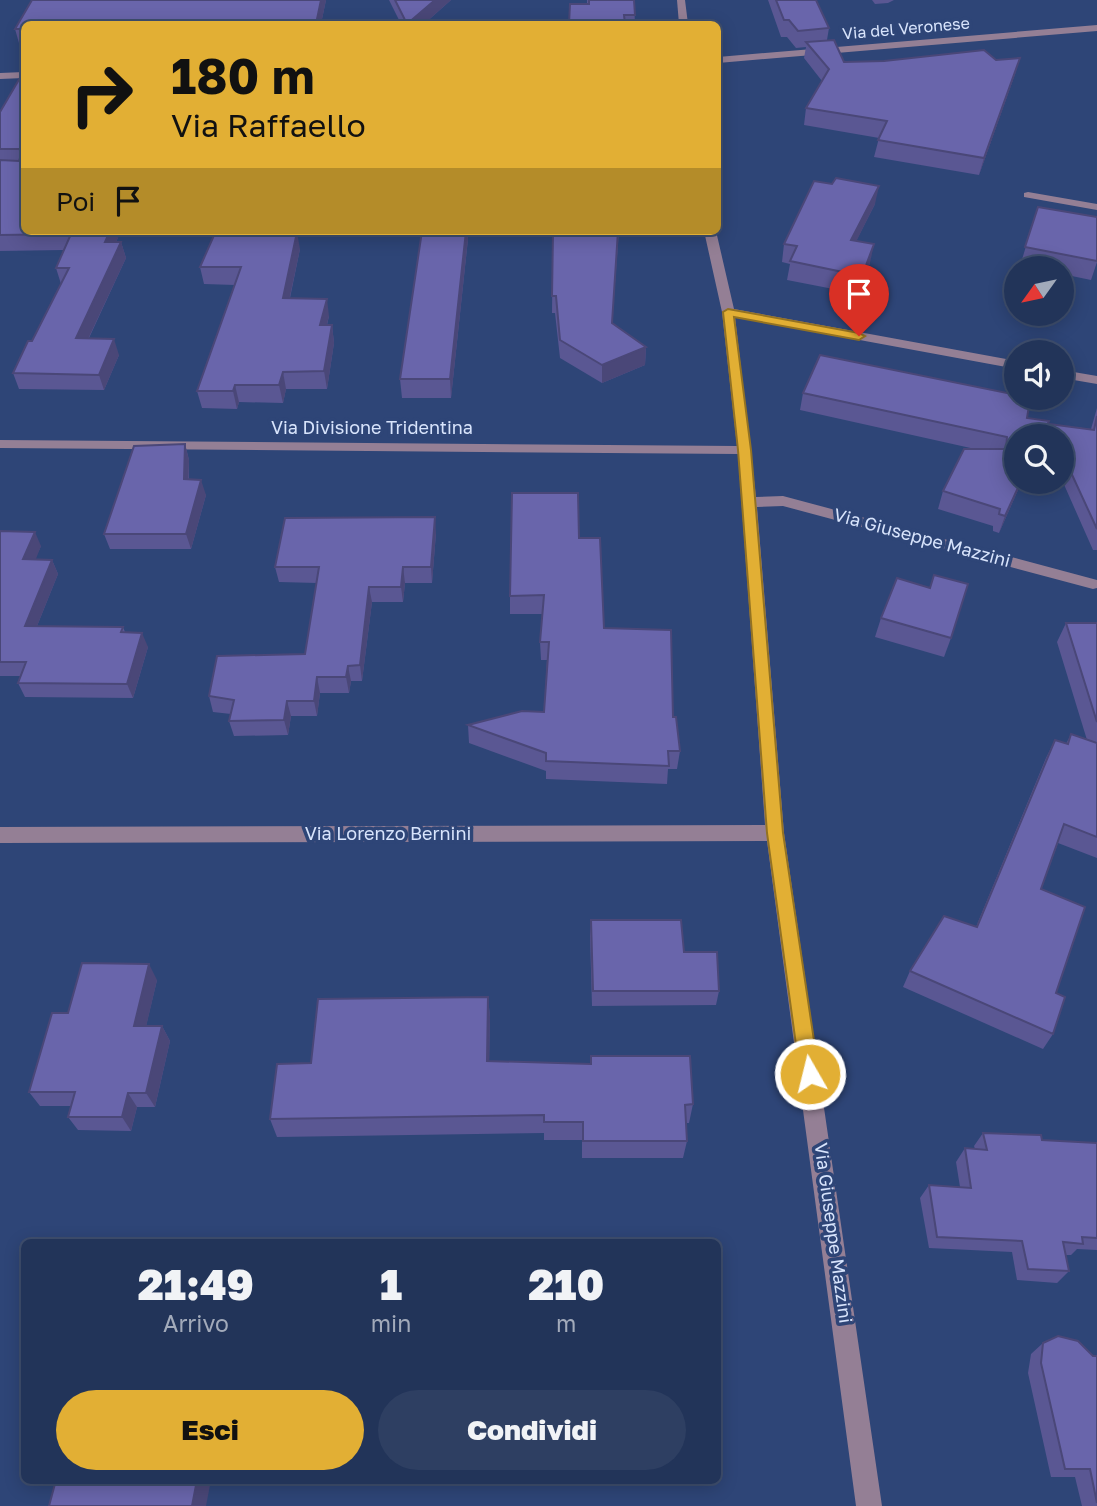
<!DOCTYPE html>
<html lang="it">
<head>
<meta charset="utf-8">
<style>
	:root { --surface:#223459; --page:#2e3f62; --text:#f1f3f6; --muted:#a2aaba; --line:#3f4f6f; --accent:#e2af34 }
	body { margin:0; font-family:"Golos Text",sans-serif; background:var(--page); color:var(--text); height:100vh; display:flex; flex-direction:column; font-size:26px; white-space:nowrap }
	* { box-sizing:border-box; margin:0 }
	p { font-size:23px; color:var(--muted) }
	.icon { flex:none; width:38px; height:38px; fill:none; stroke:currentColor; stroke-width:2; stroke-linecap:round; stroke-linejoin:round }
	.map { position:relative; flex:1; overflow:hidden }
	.side { position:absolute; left:21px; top:1239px; width:700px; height:245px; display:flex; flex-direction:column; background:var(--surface); border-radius:10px; box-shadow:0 4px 18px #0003,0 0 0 2px var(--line) }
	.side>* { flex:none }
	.banner { position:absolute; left:21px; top:21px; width:700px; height:214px; border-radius:10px; box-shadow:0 4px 18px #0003,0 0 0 2px var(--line); background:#e2af34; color:#111; overflow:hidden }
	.needle { width:46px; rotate:237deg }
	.tools { position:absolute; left:1004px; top:256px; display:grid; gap:14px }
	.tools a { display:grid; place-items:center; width:70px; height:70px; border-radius:50%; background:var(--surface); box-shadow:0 4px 18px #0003,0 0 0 2px var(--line); font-size:35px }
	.pin { position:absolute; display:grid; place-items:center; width:60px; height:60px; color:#fff; margin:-72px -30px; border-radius:50% 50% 50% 0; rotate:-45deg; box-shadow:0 0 7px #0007 }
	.pin .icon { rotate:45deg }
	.me { position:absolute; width:77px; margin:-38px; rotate:352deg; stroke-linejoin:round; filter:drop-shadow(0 0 5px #0008) }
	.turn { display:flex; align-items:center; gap:24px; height:147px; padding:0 35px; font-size:32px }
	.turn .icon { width:91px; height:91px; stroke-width:2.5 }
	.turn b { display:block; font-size:49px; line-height:60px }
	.then { display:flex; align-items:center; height:66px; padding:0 35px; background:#0003; gap:14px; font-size:26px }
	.eta { display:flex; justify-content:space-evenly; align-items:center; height:119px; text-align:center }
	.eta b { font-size:42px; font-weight:800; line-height:49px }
	.primary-button { display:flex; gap:14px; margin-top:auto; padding:14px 35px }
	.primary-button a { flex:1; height:80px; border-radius:42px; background:var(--accent); color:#111; font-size:28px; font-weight:800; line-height:80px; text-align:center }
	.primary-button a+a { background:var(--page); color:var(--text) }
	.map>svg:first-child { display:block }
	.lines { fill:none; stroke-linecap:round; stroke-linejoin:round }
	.minor { fill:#947f95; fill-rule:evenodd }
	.wall { fill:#5a5793 }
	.shaded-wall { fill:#4a4778 }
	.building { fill:#6965ab; stroke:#4a4778; stroke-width:2 }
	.route { fill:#e2af34; stroke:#937222; stroke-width:2 }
	.labels { text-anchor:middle; stroke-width:7; stroke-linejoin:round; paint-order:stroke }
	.far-street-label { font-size:16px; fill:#d8e4fc; stroke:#2e4577 }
	.street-label { font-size:18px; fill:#d8e4fc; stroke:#2e4577 }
</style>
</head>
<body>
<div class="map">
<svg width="1097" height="1506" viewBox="0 0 1097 1506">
	<rect width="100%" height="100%" fill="#2e4577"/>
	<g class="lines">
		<g class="minor">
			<path d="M677,0H685L688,24H679Z"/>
			<path d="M1097,25V31L718,63V57Z"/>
			<path d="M24,72V78L0,79V73Z"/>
			<path d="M1028,192L1097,204V210L1024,197V193Z"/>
			<path d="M704,231H716L734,309L1017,361V369L735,317L756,497L783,496L1097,580V588L1093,589L783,506L757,507L784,833L882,1506H856L767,841L0,843V827L765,825L738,454L0,448V440L737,446L722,312Z"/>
			<path d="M1062,370L1097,376V384L1062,378Z"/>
		</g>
	</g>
	<g class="wall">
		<path d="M32,0H326L321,24H24V43H19L15,29Z"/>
		<path d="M389,0H451L424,24H401Z"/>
		<path d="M587,0H634L635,24H569L587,4Z"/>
		<path d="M768,0H816L829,28L827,40L844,62L996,60L1020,58L1015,74L979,175L874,157L879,138L804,125L806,108L822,81L804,58L806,47L796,48L787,37H781Z"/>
		<path d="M872,0H894L888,3L875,4Z"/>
		<path d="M24,71V231H121L116,242H121L126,258L89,338L119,355L104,390L19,389L13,373L32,341L61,284L56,268L64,250L0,251V112Z"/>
		<path d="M875,204L856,241L870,263L859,294L787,280L790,264L782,262L784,244Z"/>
		<path d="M1038,207L1097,217V262L1091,280L1062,274V268H1030L1020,266Z"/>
		<path d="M422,231H467L468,239L451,398H402L400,379Z"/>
		<path d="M559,231H619L612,323L646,347L645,365L602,383L560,358L555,313H552L553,232H559Z"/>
		<path d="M300,249L290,298L329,316L327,325H332L334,343L327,389H286L283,403L239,402L237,409L202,408L197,391L235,285L204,284L200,267Z"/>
		<path d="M803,393L1018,404L1027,418L1049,421L1043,436H1017L1022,481L999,533L993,531V526L938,509L943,491L975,449L800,410Z"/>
		<path d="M1097,408V550H1093L1062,480V436H1044L1049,424L1091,429Z"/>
		<path d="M185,444L189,460V479L206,495L191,549H110L104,534Z"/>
		<path d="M0,531L41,546L35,559L52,560L58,574L37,626L123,627L125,632L148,647L133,698L25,697L18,683L21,676H0Z"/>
		<path d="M436,533L432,583H405L403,602H372L362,681H351L349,693H320L317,716H291L288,735L234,736L229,721L231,714L213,712L209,696L305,654L317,583L279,582L275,567Z"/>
		<path d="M579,538L604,628L673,717L680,751L677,769H668L667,784L546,779V771L469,743L468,725L544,712L547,660H541L540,642L543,614H510V596Z"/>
		<path d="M881,618L951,638L944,657L875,637Z"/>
		<path d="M1066,623H1097V858L1058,843L1041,889L1056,993L1053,1034L1043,1049L903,987L910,971L976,927L1046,758L1055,740L1066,744L1071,734L1087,740L1057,642Z"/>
		<path d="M591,920L684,952L719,991L716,1005L592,1006L590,936Z"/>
		<path d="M157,980L146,1026H162L170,1041L155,1107H137L131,1131L78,1130L68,1117L71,1106H40L29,1092L68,1013Z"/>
		<path d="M488,997L490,1017L489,1061L590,1064L591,1056L693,1104L689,1123H686L687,1141L683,1158H582V1140H544V1133L277,1137L270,1119L311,1063Z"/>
		<path d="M983,1133L1042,1140L1097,1143V1250L1077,1249L1071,1255H1066L1069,1271L1057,1283L1017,1280L1012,1252L929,1248L920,1198L929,1185L960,1187L956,1162L965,1148L975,1149L974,1146Z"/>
		<path d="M1043,1343L1097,1356V1506H1082L1075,1477H1051L1028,1373L1031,1354Z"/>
	</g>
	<g class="shaded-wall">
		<path d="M321,0H326L321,24H316Z"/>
		<path d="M435,0H451L424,24H407Z"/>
		<path d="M1020,58L1015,74L979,175L984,158Z"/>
		<path d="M879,186L875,204L848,258L851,240Z"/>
		<path d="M110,231H121L109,258L105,242Z"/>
		<path d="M466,231H467L468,239L451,398L450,379Z"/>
		<path d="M297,232L300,249L286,315L283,298Z"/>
		<path d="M121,242L126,258L81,354L76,338Z"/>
		<path d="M874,244L870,263L859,294L862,276Z"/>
		<path d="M327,299L329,316L322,343L320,325Z"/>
		<path d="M332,325L334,343L327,389L324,371Z"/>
		<path d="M114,339L119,355L104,390L99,375Z"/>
		<path d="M646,347L645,365L602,383V365Z"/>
		<path d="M283,372L286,389L283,403L279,385Z"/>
		<path d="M235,385L239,402L237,409L233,391Z"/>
		<path d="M185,444L189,460L188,495L184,479Z"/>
		<path d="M201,480L206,495L191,549L186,534Z"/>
		<path d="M1021,481H1022L999,533L1005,516Z"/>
		<path d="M435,517L436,533L432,583L431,567Z"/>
		<path d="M35,532L41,546L30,574L23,559Z"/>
		<path d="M52,560L58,574L31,641L25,626Z"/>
		<path d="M403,567L405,583L403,602L401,587Z"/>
		<path d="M369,587L372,602L362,681L360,665Z"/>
		<path d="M142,633L148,647L133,698L127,684Z"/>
		<path d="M348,666L351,681L349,693L346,677Z"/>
		<path d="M317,677L320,693L317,716L314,701Z"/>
		<path d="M287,701L291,716L288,735L284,720Z"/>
		<path d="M149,964L157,980L143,1040L134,1026Z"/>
		<path d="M488,997L490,1017L489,1080L487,1061Z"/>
		<path d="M162,1026L170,1041L155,1107L146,1093Z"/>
		<path d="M128,1093L137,1107L131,1131L122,1117Z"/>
		<path d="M197,1480H211L206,1506H192Z"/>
	</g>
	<g class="building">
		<path d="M32,0H321L316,24H24V29H15Z"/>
		<path d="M395,0H435L407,24Z"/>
		<path d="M589,0H634L635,15H624L625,24H569L570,4H589Z"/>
		<path d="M776,0H816L829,28L798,31L789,20H784Z"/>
		<path d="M834,40L844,62L884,61L984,50L996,60L1020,58L984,158L878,140L887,121L806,108L829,69L806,42Z"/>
		<path d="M24,71V231H110L105,242H121L76,338L114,339L99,375L13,373L28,341H32L69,268H56L71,234L0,235V160L19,161L22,152L19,149H0V112Z"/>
		<path d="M836,178L879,186L851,240L874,244L862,276L790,261L797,246L784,244L814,181L832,184Z"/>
		<path d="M1038,207L1097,217V261L1025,247Z"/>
		<path d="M422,231H466L450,379H400Z"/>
		<path d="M560,231H618L612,323L646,347L602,365L560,340L556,296H552L553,232H560Z"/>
		<path d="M297,232L283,298L327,299L320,325H332L324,371L283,372L279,385H235L233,391H197L241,267H200L215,233Z"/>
		<path d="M820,355L1017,395V397H1019L1018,404L1029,406L1027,418L1049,421L1042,436H1017V481H1021L1005,516L999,514L1000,509L943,491L964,449H1006L1007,437L803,393Z"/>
		<path d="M1097,416V529L1062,453V436H1054L1049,424L1094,430Z"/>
		<path d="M185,444L184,479L201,480L186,534H104L134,446Z"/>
		<path d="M512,493H578L579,538H600L604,628L671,630L673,717H676L680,751H668L669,766L546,761V753L468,725L522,711L544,712L549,642H540L544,595L510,596Z"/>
		<path d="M435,517L431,567H403L401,587H369L360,665L348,666L346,677H317L314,701H287L284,720L229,721L234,700L209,696L217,656L305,654L319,567H275L285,518Z"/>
		<path d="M0,531L35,532L23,559L52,560L25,626L123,627L121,632L142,633L127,684L18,683L26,662H0Z"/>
		<path d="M934,575L968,584L951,638L881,618L897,578L930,588Z"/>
		<path d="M1066,623H1097V722Z"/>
		<path d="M1071,734L1097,743V837L1064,824L1041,889L1085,907L1056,993L1065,997L1053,1034L910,971L944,916L977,927L1055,740L1068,744Z"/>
		<path d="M591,920H681L684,952H717L719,991H593Z"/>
		<path d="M82,963L149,964L134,1026H162L146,1093H128L122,1117H68L75,1092H29L52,1013H68Z"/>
		<path d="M488,997L487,1061L591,1064V1056H690L693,1104L685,1105L687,1141H583V1122H544V1115L270,1119L277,1064L311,1063L318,999Z"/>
		<path d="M983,1133L1041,1135L1042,1140L1097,1143V1238L1082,1237L1083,1244L1063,1242L1069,1271L1028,1269L1022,1241L937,1237L929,1185L971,1188L965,1148L987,1150Z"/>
		<path d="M1058,1336L1078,1341L1093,1356H1097V1503L1090,1469H1065L1041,1363L1043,1343Z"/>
		<path d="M56,1480H197L192,1506H49Z"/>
	</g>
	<path class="route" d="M728,309L859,333L865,336L859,340L734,317L751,450L783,833L819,1074L817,1080L810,1083L803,1080L800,1074L767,833L738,450L723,312Z"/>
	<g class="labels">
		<g class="far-street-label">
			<text transform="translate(906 28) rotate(-5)" y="6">Via del Veronese</text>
		</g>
		<g class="street-label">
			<text x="372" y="434">Via Divisione Tridentina</text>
			<text transform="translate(922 538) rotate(15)" y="6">Via Giuseppe Mazzini</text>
			<text x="388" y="840">Via Lorenzo Bernini</text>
			<text transform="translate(833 1233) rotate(82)" y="6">Via Giuseppe Mazzini</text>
		</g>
	</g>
</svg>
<div class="tools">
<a><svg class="needle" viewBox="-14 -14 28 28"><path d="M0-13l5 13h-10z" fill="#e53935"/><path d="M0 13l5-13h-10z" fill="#a2aaba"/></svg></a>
<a><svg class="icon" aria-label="sound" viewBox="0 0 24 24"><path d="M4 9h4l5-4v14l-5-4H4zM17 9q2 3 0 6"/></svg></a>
<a><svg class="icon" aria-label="search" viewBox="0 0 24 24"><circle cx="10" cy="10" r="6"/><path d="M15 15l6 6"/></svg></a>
</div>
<div class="pin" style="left:859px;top:336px;background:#d93025"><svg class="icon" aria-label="arrive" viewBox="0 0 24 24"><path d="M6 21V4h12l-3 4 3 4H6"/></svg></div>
<svg class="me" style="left:810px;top:1074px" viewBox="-20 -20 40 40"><circle r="17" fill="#e2af34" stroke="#fff" stroke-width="3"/><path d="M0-11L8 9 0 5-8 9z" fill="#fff"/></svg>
<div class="banner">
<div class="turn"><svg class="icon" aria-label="right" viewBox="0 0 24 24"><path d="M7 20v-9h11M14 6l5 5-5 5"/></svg><div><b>180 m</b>Via Raffaello</div></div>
<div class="then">Poi<svg class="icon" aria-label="arrive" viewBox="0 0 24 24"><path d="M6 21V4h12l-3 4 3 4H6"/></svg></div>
</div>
<section class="side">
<div class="eta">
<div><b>21:49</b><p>Arrivo</p></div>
<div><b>1</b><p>min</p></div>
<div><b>210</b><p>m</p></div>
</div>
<div class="primary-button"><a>Esci</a><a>Condividi</a></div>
</section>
</div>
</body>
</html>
